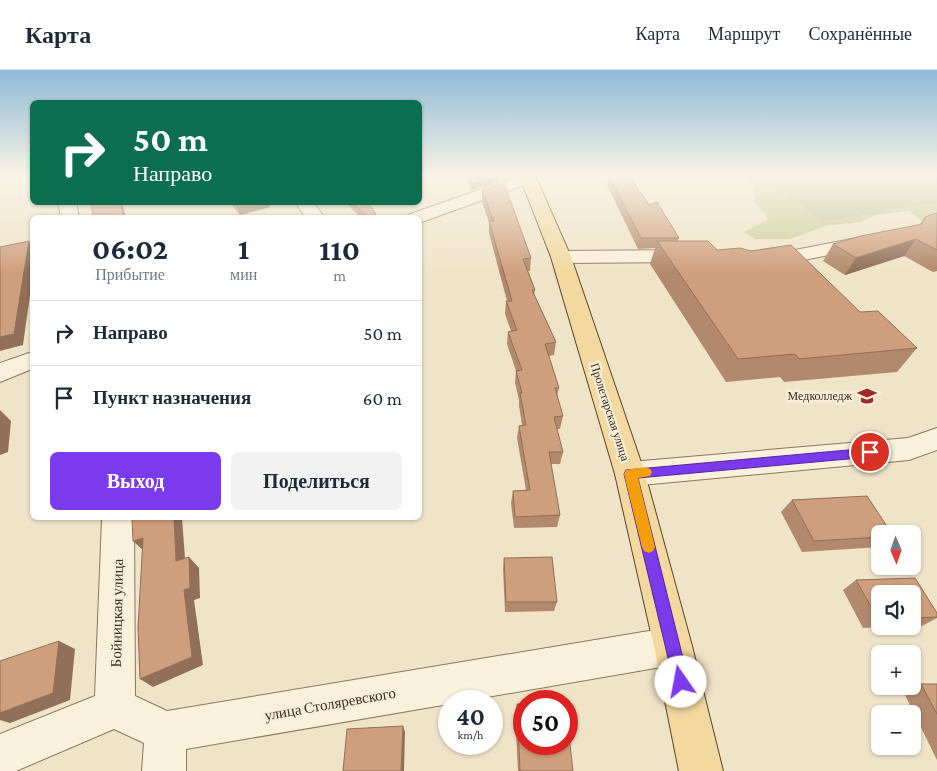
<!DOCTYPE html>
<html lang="ru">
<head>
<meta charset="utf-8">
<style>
	:root { --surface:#fff; --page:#f2f2f3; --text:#1f2937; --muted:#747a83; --line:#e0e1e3; --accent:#7c3aed }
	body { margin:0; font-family:"Crimson Pro",serif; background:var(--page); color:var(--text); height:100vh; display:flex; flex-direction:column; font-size:19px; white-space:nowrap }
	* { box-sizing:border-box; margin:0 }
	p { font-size:16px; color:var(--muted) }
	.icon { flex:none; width:28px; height:28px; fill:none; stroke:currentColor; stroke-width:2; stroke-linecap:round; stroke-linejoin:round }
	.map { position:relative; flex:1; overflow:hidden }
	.side { position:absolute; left:30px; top:145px; width:392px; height:305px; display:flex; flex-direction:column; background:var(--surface); border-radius:8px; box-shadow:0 1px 4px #0004 }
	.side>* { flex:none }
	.banner { position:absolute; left:30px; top:30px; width:392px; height:105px; border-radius:8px; box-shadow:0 1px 4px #0004; background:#0b6e4f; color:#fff; overflow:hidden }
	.needle { width:32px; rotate:178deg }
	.buttons { position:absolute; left:871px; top:455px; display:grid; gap:10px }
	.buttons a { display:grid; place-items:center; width:50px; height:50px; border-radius:8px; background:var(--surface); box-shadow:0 1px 4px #0004; font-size:25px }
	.speed { position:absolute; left:438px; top:620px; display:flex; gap:10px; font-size:25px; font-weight:700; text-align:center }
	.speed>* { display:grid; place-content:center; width:65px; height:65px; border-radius:50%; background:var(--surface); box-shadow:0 1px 4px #0004; line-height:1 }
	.speed small { font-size:12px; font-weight:400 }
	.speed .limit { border:8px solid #d22; background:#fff; color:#111 }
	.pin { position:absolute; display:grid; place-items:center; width:42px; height:42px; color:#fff; margin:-21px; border:2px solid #fff; border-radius:50%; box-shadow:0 1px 5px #0007 }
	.me { position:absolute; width:55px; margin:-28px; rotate:348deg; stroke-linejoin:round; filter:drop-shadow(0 0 4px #0008) }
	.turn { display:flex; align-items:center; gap:18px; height:105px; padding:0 20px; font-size:22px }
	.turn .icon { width:65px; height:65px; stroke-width:2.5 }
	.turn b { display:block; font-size:35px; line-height:42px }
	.eta { display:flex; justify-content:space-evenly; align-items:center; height:85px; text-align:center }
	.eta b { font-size:30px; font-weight:700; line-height:35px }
	.primary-button { display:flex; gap:10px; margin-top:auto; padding:10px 20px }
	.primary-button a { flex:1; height:58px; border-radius:8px; background:var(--accent); color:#fff; font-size:20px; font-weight:700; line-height:58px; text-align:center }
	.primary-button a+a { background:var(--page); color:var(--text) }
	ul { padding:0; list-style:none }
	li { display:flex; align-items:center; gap:15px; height:65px; padding:0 20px; border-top:1px solid var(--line) }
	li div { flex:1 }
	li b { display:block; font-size:19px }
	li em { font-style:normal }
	header { display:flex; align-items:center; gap:30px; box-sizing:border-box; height:70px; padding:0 25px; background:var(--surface); border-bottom:1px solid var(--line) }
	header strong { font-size:24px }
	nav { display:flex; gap:28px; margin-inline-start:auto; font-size:18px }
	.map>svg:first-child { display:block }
	.green { fill:#c9cf9b }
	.cemetery { fill:#bfc49a }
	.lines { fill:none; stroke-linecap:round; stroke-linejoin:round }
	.minor-casing { stroke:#8d765c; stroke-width:2 }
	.major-casing { stroke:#5b4430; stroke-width:2 }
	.minor { fill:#faf1dc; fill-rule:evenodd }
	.major { fill:#f3d9a0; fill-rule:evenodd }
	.wall { fill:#b2896c; fill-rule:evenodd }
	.shaded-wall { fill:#916f58 }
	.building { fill:#cf9f7d; stroke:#916f58 }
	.route { fill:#7c3aed; stroke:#51269a }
	.slow { fill:#f59e0b }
	.labels { text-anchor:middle; stroke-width:4.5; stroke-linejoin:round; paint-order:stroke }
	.poi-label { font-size:12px; fill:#3d2e20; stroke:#f7eed8; text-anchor:end }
	.street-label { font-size:12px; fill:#3d2e20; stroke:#f7eed8 }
	.near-street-label { font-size:15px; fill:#3d2e20; stroke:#f7eed8 }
</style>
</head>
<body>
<header>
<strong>Карта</strong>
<nav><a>Карта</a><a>Маршрут</a><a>Сохранённые</a></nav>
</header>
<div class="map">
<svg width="937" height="701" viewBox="0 0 937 701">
	<rect width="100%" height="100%" fill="#f0e4c8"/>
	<path class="green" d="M741,105H756L823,152L937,133V159L924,153L909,141L875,145L860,152L825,156L790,169H755L744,162L769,149L755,133L754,116Z"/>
	<path class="cemetery" d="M756,105H937V133L823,152Z"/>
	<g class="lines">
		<g class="minor-casing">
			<g id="minor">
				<path d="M522,105H535L537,108L535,111L422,152H420V148H407L410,144Z"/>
				<path d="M58,132H76L79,148H61Z"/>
				<path d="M295,132H313L325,148H306Z"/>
				<path d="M867,166L874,168L877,172L874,176L764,198L757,196L754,192L757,188L764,186Z"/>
				<path d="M690,180L697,182L700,186L697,190L690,192L561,193L554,191L551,187L554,183L561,181Z"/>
				<path d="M32,282V299L0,312V293Z"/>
				<path d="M937,358V380L909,390L630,416L619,413L615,404L619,395L630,392L908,368Z"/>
				<path d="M102,448H134L135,626L167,641L673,557L686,563L692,576L686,589L673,595L464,631H449V634L186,679V701H142L144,673L114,659L16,701H0V664L95,626Z"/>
			</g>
		</g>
		<g class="major-casing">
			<path id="major" d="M519,105H535L571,187L645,404L692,576L723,701H679L654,576L615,404L551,187Z"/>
		</g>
		<use href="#minor" class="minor"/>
		<use href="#major" class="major"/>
	</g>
	<g class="wall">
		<path d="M466,105H498V111L471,120Z"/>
		<path d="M609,105L639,122L649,135L679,168L678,171L717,180L860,242L917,278L897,302L784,312L780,307L726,312L650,194L655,178L638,179L607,115Z"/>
		<path d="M482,121L531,188L530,201H528L535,220L534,225L556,272L554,285L549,286L559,318L557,326L563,346L560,359H557L563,382L560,394H551L560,445L557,457L514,458L511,433L513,421L526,420L517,368L519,356L522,355L519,336V330L515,313L516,301L507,274L508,262L511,261L505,244L506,231H507L489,163V152L482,132Z"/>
		<path d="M229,132H269L270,137L240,145Z"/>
		<path d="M345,132H368L377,148H361Z"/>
		<path d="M937,143V201L933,202L904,186L845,205L823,191L833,174L919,155L925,147Z"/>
		<path d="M792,430L880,464V477L802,482L781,442Z"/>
		<path d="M504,488L557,532L554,541L505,542L503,499Z"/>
		<path d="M915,508L937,543V548L922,556L863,558L843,520L856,510ZM880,524H912V556H880Z"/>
		<path d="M921,614H937V690L903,621Z"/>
		<path d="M517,634L573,701H518L515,641Z"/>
	</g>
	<g class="shaded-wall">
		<path d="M498,106V111L471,120L472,114Z"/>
		<path d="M120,132H122L126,148H124Z"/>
		<path d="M245,132H269L270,137L240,145L236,135Z"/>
		<path d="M916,169L904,186L845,205L856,188Z"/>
		<path d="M29,171L32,175V211L23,275L0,281V267Z"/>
		<path d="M0,340L11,351L8,382L0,385Z"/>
		<path d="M174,448H182L186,502L176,491Z"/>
		<path d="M143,468L145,482L133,471Z"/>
		<path d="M189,487L199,498L200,528L194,530L203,595L153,617L140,609L184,520Z"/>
		<path d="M59,571L75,579L70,630L10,653L0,650V643Z"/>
		<path d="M403,656L405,662L404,701H401Z"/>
	</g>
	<g class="building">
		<path d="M468,105H498V106L472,114Z"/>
		<path d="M609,105H631L639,122H641L649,135L657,132L679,168H641Z"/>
		<path d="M504,113L531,188L523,189L535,220H532L556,272L545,274L559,318H555L563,346L554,347L563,382H549L560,445L515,447L513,421L530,420L519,356L526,355L520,323H522L516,301L522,300L508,262L517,260L506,231H512L489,151H494L482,121Z"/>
		<path d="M89,132H120L124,147L128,146V148H93L92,139Z"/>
		<path d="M234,132H245L236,135Z"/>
		<path d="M352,132H368L376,144L372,148H369Z"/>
		<path d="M937,143V180L916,169L856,188L833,174L861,166L922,154L925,149V147Z"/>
		<path d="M29,171L14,264L0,267V177Z"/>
		<path d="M657,171H708L717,180L740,178L751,181L791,175L860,242L878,241L917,278L799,289L795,284L738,289Z"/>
		<path d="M867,426L892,464H880V467L814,471L792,430Z"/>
		<path d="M132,448H174L176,491L189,487L190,518L184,520L192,587L140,609L138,558L143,468L133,471Z"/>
		<path d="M552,487L557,532H506L504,488Z"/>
		<path d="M915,508L937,543V547L912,548V524H880V549H878L856,510Z"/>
		<path d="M59,571L53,623L0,643V591Z"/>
		<path d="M921,614H937V644Z"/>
		<path d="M517,634H524V674H566V639L573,701H520Z"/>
		<path d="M403,656L401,701H343L347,659Z"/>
	</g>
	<linearGradient id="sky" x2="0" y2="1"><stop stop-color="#8fbad6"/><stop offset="0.52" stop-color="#f8f3e6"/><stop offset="1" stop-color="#f8f3e6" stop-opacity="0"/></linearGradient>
	<rect width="937" height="203" fill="url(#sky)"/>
	<path class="route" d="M870,378L874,379L875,382L874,386L870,387L638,408L689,612L687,617L681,620L675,617L624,404L626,400Z"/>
	<path class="slow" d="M646,397L650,399L652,402L650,406L638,408L655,477L653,481L649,483L644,481L642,477L624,404L626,400Z"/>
	<defs>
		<g id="university-bare" transform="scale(1.5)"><path d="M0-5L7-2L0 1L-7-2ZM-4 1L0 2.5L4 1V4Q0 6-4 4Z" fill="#9e2a2b" stroke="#f7eed8" stroke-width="2.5" paint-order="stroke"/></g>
	</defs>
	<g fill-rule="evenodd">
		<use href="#university-bare" x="867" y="326"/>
	</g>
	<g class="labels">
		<g class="poi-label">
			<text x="852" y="330">Медколледж</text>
		</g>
		<g class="street-label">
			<text transform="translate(610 342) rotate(72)" y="4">Пролетарская улица</text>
		</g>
		<g class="near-street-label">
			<text transform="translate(117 543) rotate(-89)" y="5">Бойницкая улица</text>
			<text transform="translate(330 634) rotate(-10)" y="5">улица Столяревского</text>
		</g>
	</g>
</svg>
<div class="buttons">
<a><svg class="needle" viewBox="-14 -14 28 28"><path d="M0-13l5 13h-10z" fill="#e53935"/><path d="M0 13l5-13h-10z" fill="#747a83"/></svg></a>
<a><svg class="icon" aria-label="sound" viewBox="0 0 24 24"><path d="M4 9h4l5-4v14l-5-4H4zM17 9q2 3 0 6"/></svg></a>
<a>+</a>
<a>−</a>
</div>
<div class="speed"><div>40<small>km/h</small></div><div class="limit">50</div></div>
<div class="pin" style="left:870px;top:382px;background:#d93025"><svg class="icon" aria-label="arrive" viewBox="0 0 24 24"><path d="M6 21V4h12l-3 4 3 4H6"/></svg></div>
<svg class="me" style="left:681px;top:612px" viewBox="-20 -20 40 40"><circle r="19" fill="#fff"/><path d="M0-13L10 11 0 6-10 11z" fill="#7c3aed"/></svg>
<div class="banner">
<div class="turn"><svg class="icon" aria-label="right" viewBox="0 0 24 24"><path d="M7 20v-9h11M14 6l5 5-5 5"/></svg><div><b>50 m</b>Направо</div></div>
</div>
<section class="side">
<div class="eta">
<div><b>06:02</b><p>Прибытие</p></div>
<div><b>1</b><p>мин</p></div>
<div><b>110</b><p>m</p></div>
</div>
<ul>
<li><svg class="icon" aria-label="right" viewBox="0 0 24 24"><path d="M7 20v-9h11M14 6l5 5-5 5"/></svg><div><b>Направо</b></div><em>50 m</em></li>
<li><svg class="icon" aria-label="arrive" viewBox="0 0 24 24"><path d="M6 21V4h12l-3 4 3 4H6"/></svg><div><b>Пункт назначения</b></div><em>60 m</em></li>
</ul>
<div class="primary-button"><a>Выход</a><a>Поделиться</a></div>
</section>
</div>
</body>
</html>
